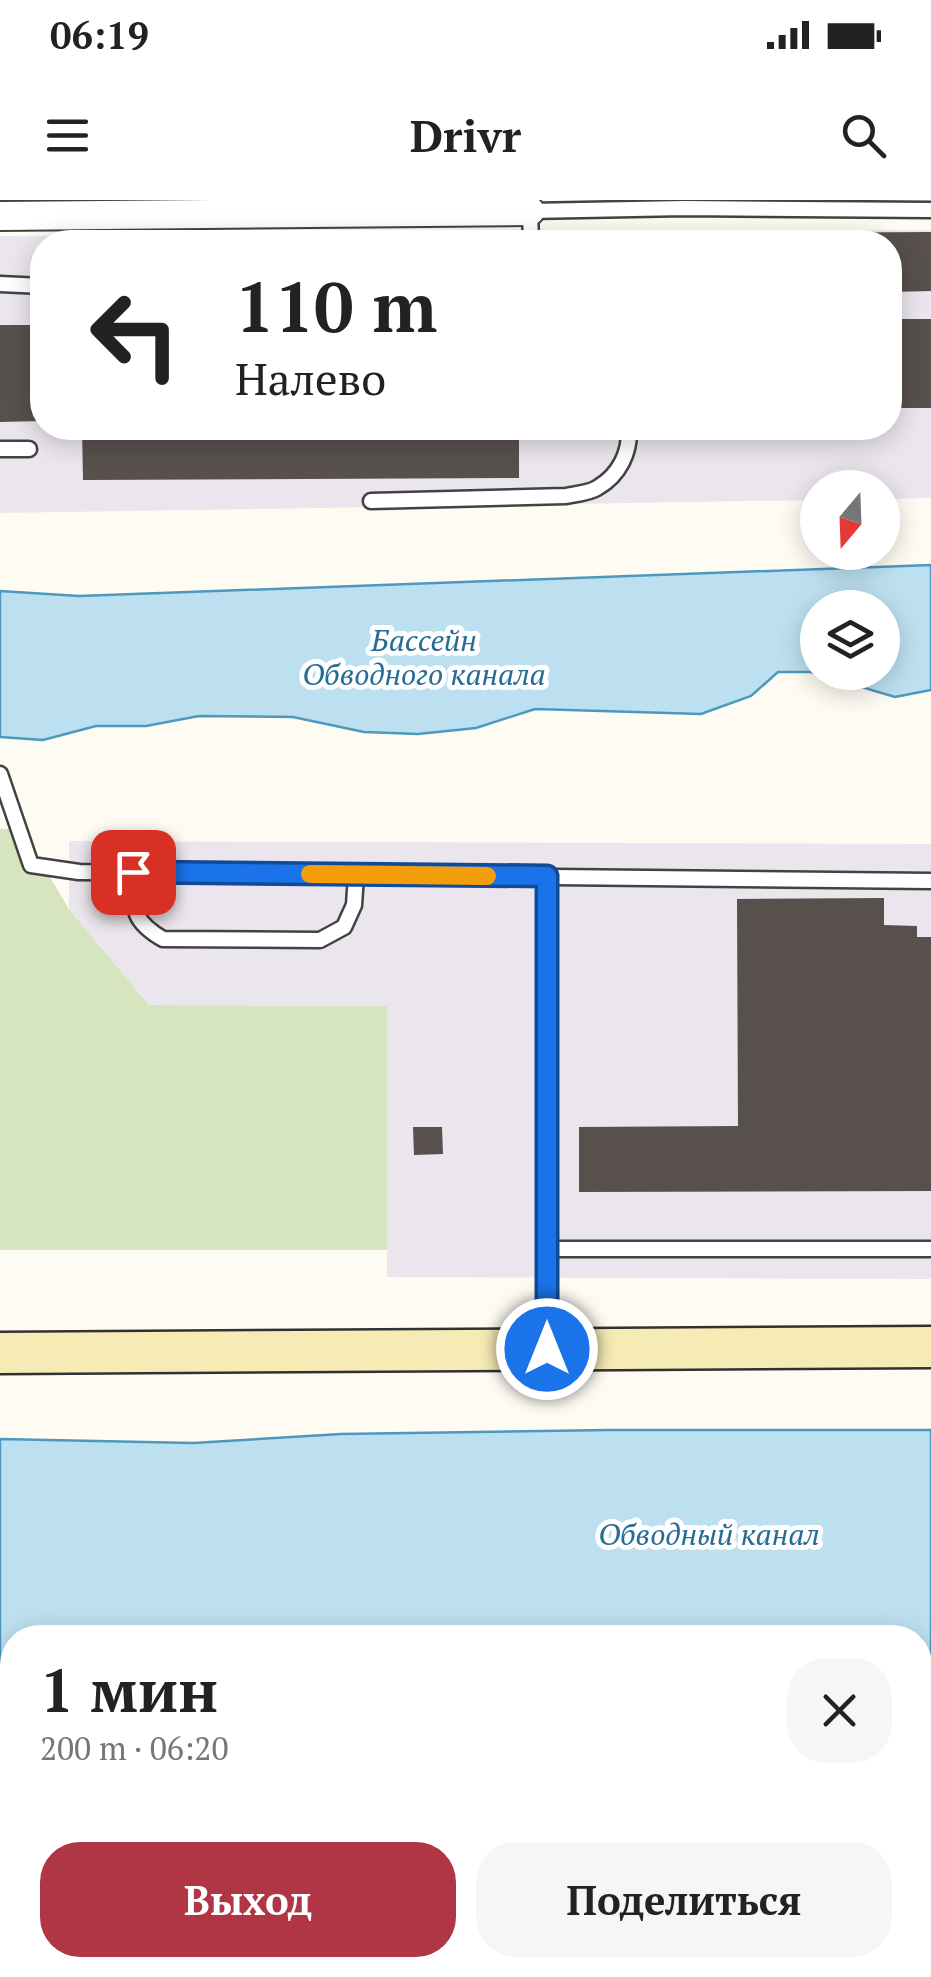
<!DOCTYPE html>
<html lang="ru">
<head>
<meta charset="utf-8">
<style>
	:root { --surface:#fff; --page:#f6f6f6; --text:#222; --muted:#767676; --accent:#b03645 }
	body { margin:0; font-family:"PT Serif",serif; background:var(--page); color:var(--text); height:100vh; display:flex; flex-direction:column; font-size:38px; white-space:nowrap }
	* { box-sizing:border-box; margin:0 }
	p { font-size:32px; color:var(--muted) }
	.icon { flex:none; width:55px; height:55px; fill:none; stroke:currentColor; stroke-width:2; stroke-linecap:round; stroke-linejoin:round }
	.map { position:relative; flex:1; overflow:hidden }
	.sheet { position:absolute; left:0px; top:1425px; width:932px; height:352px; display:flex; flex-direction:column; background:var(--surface); border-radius:40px 40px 0 0; box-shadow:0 5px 25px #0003 }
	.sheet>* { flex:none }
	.guide { position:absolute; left:30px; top:30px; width:872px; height:210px; border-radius:40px; box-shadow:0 5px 25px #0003; background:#fff; color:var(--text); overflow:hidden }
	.needle { width:65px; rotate:199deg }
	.tools { position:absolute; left:800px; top:270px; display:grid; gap:20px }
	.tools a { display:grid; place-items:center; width:100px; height:100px; border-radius:50%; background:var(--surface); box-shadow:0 5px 25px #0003; font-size:50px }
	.pin { position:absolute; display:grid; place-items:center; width:85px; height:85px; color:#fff; margin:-42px; border-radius:20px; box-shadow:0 5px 15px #0006 }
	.me { position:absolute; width:110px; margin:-55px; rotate:0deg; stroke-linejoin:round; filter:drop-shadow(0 0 8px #0008) }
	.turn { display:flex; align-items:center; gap:35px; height:210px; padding:0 40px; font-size:45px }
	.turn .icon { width:130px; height:130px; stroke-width:2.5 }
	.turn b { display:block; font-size:70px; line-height:85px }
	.round { display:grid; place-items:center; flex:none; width:105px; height:105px; border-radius:40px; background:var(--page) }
	.overview { display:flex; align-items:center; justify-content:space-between; height:170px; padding:0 40px }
	h1 { font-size:60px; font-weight:600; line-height:75px }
	.button { display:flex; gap:20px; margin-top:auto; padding:20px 40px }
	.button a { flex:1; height:115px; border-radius:40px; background:var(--accent); color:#fff; font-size:40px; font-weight:600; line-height:115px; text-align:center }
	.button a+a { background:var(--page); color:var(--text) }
	.status { display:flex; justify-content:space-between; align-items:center; height:70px; padding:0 50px; background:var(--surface); direction:ltr }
	.status svg { height:28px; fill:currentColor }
	header { display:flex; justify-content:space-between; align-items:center; height:130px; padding:0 40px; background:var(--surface); font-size:45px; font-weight:600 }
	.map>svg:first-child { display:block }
	.industrial { fill:#ebe5ed; fill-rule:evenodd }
	.green { fill:#d6e5bf }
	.water { fill:#bde0f0; stroke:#4c99be; stroke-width:2.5; fill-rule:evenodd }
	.building { fill:#57504d }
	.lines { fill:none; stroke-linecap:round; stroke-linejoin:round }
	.service-casing { stroke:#424242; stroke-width:19 }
	.minor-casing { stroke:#424242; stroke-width:32 }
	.secondary-casing { stroke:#313131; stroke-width:45 }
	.service { stroke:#fff; stroke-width:14 }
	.minor { stroke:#fff; stroke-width:28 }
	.secondary { stroke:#f6eab5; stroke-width:40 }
	.route-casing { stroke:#114b97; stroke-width:25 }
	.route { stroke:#1a73e8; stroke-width:18 }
	.slow { stroke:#f59e0b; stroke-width:18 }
	.labels { text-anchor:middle; stroke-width:10; stroke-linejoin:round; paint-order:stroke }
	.water-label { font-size:30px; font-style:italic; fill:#266c94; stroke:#fff }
</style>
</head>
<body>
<div class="status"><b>06:19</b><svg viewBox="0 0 49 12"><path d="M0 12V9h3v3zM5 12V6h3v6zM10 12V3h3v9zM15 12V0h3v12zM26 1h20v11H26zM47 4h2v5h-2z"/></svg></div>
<header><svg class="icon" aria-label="menu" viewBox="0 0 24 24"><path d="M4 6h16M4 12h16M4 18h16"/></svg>Drivr<svg class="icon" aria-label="search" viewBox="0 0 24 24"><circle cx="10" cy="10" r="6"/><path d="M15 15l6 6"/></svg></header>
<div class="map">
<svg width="931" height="1777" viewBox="0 0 931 1777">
	<rect width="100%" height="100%" fill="#fefbf3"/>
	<g class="industrial">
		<path d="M931,30V298L883,299L882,288H818L817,300L0,313V36ZM42,42H890V228H42Z"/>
		<path d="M69,641L931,644V1079L387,1077V806L149,805L69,709Z"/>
	</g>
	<path class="green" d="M0,629H21L69,709L149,805L387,806V1050H0Z"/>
	<g class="water">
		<path d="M931,365V490L895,497L811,472H778L751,496L701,514L535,509L476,528L418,534L364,532L293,517L199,516L146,526H96L43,540L0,537V391L79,396ZM818,408H882V472H818Z"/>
		<path d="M609,1230H931V1502H920V1438H12V1505H0V1239L193,1243L341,1234Z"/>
		<rect x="329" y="1765" width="87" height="12"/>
	</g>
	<g class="building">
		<path d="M931,32V91L890,92V42H609V34Z"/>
		<path d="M342,38V42H88V39Z"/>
		<rect x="890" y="119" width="41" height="89"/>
		<path d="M0,125H42V221L0,222Z"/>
		<path d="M82,228H519V278L83,280Z"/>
		<path d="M884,698V725L917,726V737H931V991L579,992V927L738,926L737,699Z"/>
		<path d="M413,927H442L443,954L414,955Z"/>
		<path d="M920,1754H931V1777H753V1765H920Z"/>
		<rect x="141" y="1765" width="80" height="12"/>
		<rect x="450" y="1765" width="46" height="12"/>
		<rect x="575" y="1765" width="90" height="12"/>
	</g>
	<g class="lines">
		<g class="service-casing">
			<g id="service">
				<path d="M531,42L530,11L685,8L931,10"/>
				<path d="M0,84L42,86"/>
				<path d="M0,249H29"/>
				<path d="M371,301L566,296C576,294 589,293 597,288C620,275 630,252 629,228"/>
				<path d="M0,574L31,665L79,672L931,681"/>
				<path d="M133,672C134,707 130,720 163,739L320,740L344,727L354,705L356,675"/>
				<path d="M547,676V1148"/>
				<path d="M547,1049H931"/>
				<path d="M0,1679H12"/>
				<path d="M920,1721L931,1718"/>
				<path d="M123,1765V1777"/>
				<path d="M240,1765V1777"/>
				<path d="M713,1765V1777"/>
			</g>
		</g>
		<g class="minor-casing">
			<g id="minor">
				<path d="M0,16L530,11"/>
				<path d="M920,1677L931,1684"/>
				<path d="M532,1777V1765"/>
			</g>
		</g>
		<g class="secondary-casing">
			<g id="secondary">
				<path d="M0,1153L931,1147"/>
				<path d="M0,1594H12"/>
				<path d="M920,1597H931"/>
			</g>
		</g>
		<use href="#service" class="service"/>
		<use href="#minor" class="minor"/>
		<use href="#secondary" class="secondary"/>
	</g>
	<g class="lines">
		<g class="route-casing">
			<path id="route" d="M133,672L547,676V1149"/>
		</g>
		<use href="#route" class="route"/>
		<path class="slow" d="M310,674L487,676"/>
	</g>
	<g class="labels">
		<g class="water-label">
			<text x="424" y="451">Бассейн<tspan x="424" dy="34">Обводного канала</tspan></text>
			<text x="709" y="1345">Обводный канал</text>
		</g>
	</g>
</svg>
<div class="tools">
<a><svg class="needle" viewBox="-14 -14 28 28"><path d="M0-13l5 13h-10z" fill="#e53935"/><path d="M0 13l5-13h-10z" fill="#767676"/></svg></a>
<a><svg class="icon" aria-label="layers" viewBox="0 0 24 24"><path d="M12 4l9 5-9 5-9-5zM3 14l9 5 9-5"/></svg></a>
</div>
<div class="pin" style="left:133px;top:672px;background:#d93025"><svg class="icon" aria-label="arrive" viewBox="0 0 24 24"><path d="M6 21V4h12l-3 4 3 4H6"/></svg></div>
<svg class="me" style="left:547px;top:1149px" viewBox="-20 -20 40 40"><circle r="17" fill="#1a73e8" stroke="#fff" stroke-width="3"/><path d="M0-11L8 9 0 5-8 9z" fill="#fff"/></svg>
<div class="guide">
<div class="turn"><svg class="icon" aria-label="left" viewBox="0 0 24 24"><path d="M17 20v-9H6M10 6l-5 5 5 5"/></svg><div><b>110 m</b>Налево</div></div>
</div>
<section class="sheet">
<div class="overview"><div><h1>1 мин</h1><p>200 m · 06:20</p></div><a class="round"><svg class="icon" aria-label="close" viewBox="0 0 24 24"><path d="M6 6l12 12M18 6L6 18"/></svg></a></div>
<div class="button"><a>Выход</a><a>Поделиться</a></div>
</section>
</div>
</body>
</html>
